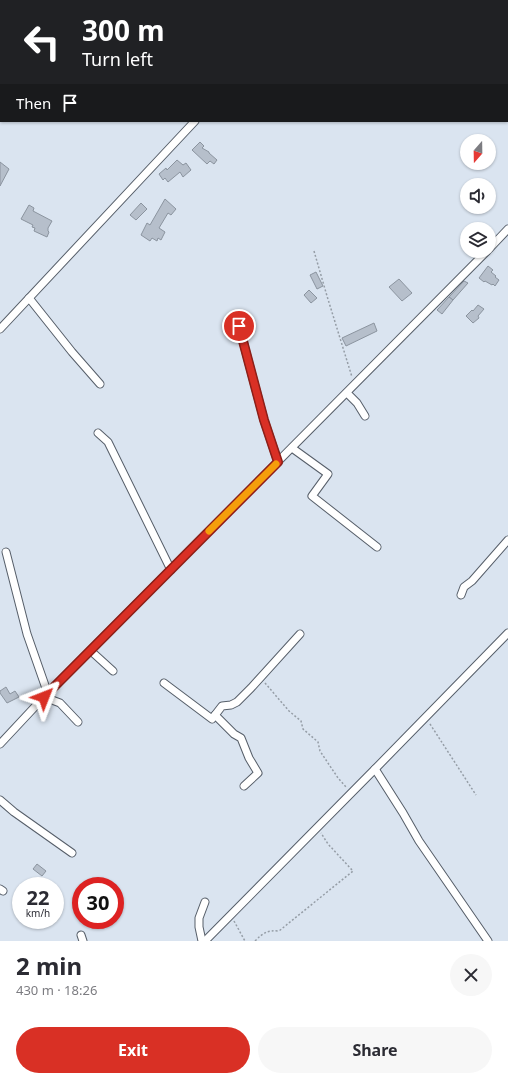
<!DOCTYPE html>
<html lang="en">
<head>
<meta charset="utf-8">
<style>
	:root { --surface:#fff; --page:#f7f7f7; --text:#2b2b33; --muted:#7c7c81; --accent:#d93025 }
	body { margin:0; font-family:"Noto Sans",sans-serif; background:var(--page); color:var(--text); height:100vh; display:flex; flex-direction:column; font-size:15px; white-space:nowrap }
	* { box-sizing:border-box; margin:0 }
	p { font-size:13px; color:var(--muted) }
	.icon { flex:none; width:22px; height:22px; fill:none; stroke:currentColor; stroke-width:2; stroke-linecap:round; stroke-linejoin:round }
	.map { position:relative; height:941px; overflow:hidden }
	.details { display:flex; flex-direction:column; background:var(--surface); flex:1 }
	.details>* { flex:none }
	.banner { position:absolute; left:0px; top:0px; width:508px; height:122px; box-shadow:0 1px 3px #0004; background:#202124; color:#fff; overflow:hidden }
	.needle { width:26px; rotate:200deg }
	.fabs { position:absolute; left:460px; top:134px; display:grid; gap:8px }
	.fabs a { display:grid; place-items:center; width:36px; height:36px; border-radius:50%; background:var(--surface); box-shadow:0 1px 3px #0004; font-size:20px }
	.speed { position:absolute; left:12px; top:877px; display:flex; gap:8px; font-size:20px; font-weight:700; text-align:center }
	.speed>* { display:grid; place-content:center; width:52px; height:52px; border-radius:50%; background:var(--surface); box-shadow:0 1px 3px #0004; line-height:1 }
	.speed small { font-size:10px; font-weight:400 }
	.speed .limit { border:6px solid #d22; background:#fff; color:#111 }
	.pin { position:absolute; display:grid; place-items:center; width:34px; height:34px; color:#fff; margin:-17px; border:2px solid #fff; border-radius:50%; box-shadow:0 1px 4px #0007 }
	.me { position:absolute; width:44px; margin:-22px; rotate:45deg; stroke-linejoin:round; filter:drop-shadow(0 0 3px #0008) }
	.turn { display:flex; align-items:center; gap:14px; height:84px; padding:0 16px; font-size:18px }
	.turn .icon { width:52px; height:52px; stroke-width:2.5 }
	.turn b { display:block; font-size:28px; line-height:34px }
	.then { display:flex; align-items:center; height:38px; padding:0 16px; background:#0003; gap:8px; font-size:15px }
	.round { display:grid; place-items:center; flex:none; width:42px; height:42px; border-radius:21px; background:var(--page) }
	.headline { display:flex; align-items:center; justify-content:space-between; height:68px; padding:0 16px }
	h1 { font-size:24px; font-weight:700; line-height:30px }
	.primary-button { display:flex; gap:8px; margin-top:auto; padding:8px 16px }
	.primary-button a { flex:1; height:46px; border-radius:24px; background:var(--accent); color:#fff; font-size:16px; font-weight:700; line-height:46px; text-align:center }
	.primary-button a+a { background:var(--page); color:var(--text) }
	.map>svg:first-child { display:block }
	.building { fill:#b6bfcb; stroke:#8b949f }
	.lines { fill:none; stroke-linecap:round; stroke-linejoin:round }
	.street-casing { stroke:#565e69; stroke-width:9 }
	.path { stroke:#959da6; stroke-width:1.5; stroke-dasharray:2 2; stroke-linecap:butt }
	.street { stroke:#fff; stroke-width:7 }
	.route-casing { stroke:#8d1f18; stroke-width:10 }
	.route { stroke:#d93025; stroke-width:7 }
	.slow { stroke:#f59e0b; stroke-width:7 }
</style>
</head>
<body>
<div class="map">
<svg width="508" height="941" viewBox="0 0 508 941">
	<rect width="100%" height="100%" fill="#dae4f0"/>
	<g class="building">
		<path d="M200,142L204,146L202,148L209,152V153L217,160L214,164L210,161L207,164L192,150Z"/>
		<path d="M177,160L183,165L186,163L191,170L183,177L180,172L168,182L165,178L163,180L159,174L166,168L167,170Z"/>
		<path d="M0,162L9,169L0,186Z"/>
		<path d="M165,199L176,209L171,215L168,213L159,228L165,232L161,240L158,238L157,241L152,238L150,241L141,235L147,223L150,225Z"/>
		<path d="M141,203L147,209L136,220L130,215Z"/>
		<path d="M29,205L34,208L33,211L52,221L48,228V231L49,232L47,237L34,231L35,228L32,227L33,225L21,219Z"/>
		<path d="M488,266L493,270L491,272L496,276L495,277L499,280L495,286L493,284L492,285L485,281L484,282L479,278Z"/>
		<path d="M316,272L323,286L317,289L310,275Z"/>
		<path d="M399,279L412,293L402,301L389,287Z"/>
		<path d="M464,281L468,283L453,300L449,297Z"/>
		<path d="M309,290L317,298L311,303L304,295Z"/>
		<path d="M449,297L453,300L442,314L437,310Z"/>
		<path d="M478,305L484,309L478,316L479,318L473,323L466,316L472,310L473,311Z"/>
		<path d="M374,323L377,331L346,346L342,338Z"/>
		<path d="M6,687L10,694L15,691L19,697L7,703L0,693V691Z"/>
		<path d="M37,864L46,871L42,876L33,869Z"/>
	</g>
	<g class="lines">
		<g class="street-casing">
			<g id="street">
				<path d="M308,1L309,0"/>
				<path d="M489,249L508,229"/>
				<path d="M29,298L72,352L100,384"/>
				<path d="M239,326L264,420L278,462"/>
				<path d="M0,329L195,121"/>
				<path d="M347,393L357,403L365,416"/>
				<path d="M98,433L108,442L171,570"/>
				<path d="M292,448L328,474L312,496L377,547"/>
				<path d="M6,552L27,634L48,694"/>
				<path d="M461,595L464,587L472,581L508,540"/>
				<path d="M91,651L113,671"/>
				<path d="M164,683L212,719L222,706L231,705L237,702L251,688L300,634"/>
				<path d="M44,697L60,703L78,722"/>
				<path d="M215,715L234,734L241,738L249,758L258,773L244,786"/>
				<path d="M0,744L44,697L487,251"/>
				<path d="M375,769L403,813L419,841L488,941"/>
				<path d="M0,800L14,812L72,853"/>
				<path d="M0,889L3,891"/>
				<path d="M81,935L83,941"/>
				<path d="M202,941L199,927V918L205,902"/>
				<path d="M205,941L375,769L508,633"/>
			</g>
		</g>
		<g class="path">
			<path d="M314,251L327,296L352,377"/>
			<path d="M265,683L289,711L301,721L303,729L318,742L320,751L338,778L346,787"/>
			<path d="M430,724L476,795"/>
			<path d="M234,921L245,941"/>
			<path d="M255,941C263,933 267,930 279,931L353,871L328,844L321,833"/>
		</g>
		<use href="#street" class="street"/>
	</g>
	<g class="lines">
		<g class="route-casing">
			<path id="route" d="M44,697L278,462L264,420L239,326"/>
		</g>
		<use href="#route" class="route"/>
		<path class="slow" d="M209,531L276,464"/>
	</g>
</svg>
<div class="fabs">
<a><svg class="needle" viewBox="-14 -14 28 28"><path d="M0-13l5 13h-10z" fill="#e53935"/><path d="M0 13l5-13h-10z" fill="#7c7c81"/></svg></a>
<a><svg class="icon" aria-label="sound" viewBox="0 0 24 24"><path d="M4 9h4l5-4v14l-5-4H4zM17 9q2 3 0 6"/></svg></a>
<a><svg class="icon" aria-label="layers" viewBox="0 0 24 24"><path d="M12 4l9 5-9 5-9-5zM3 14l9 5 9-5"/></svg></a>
</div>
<div class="speed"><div>22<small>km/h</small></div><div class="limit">30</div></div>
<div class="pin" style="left:239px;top:326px;background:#d93025"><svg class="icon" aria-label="arrive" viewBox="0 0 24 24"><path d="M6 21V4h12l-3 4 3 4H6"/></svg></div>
<svg class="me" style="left:44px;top:697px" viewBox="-20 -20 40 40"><path d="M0-17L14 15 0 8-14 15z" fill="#d93025" stroke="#fff" stroke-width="4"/></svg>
<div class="banner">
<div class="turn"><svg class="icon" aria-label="left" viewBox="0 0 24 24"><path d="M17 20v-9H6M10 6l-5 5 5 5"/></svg><div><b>300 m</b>Turn left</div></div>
<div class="then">Then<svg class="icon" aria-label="arrive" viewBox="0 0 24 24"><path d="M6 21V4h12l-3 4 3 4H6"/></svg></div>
</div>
</div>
<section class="details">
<div class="headline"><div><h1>2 min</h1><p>430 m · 18:26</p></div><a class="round"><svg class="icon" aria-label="close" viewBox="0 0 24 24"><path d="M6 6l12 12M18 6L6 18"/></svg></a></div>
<div class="primary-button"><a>Exit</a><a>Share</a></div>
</section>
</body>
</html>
